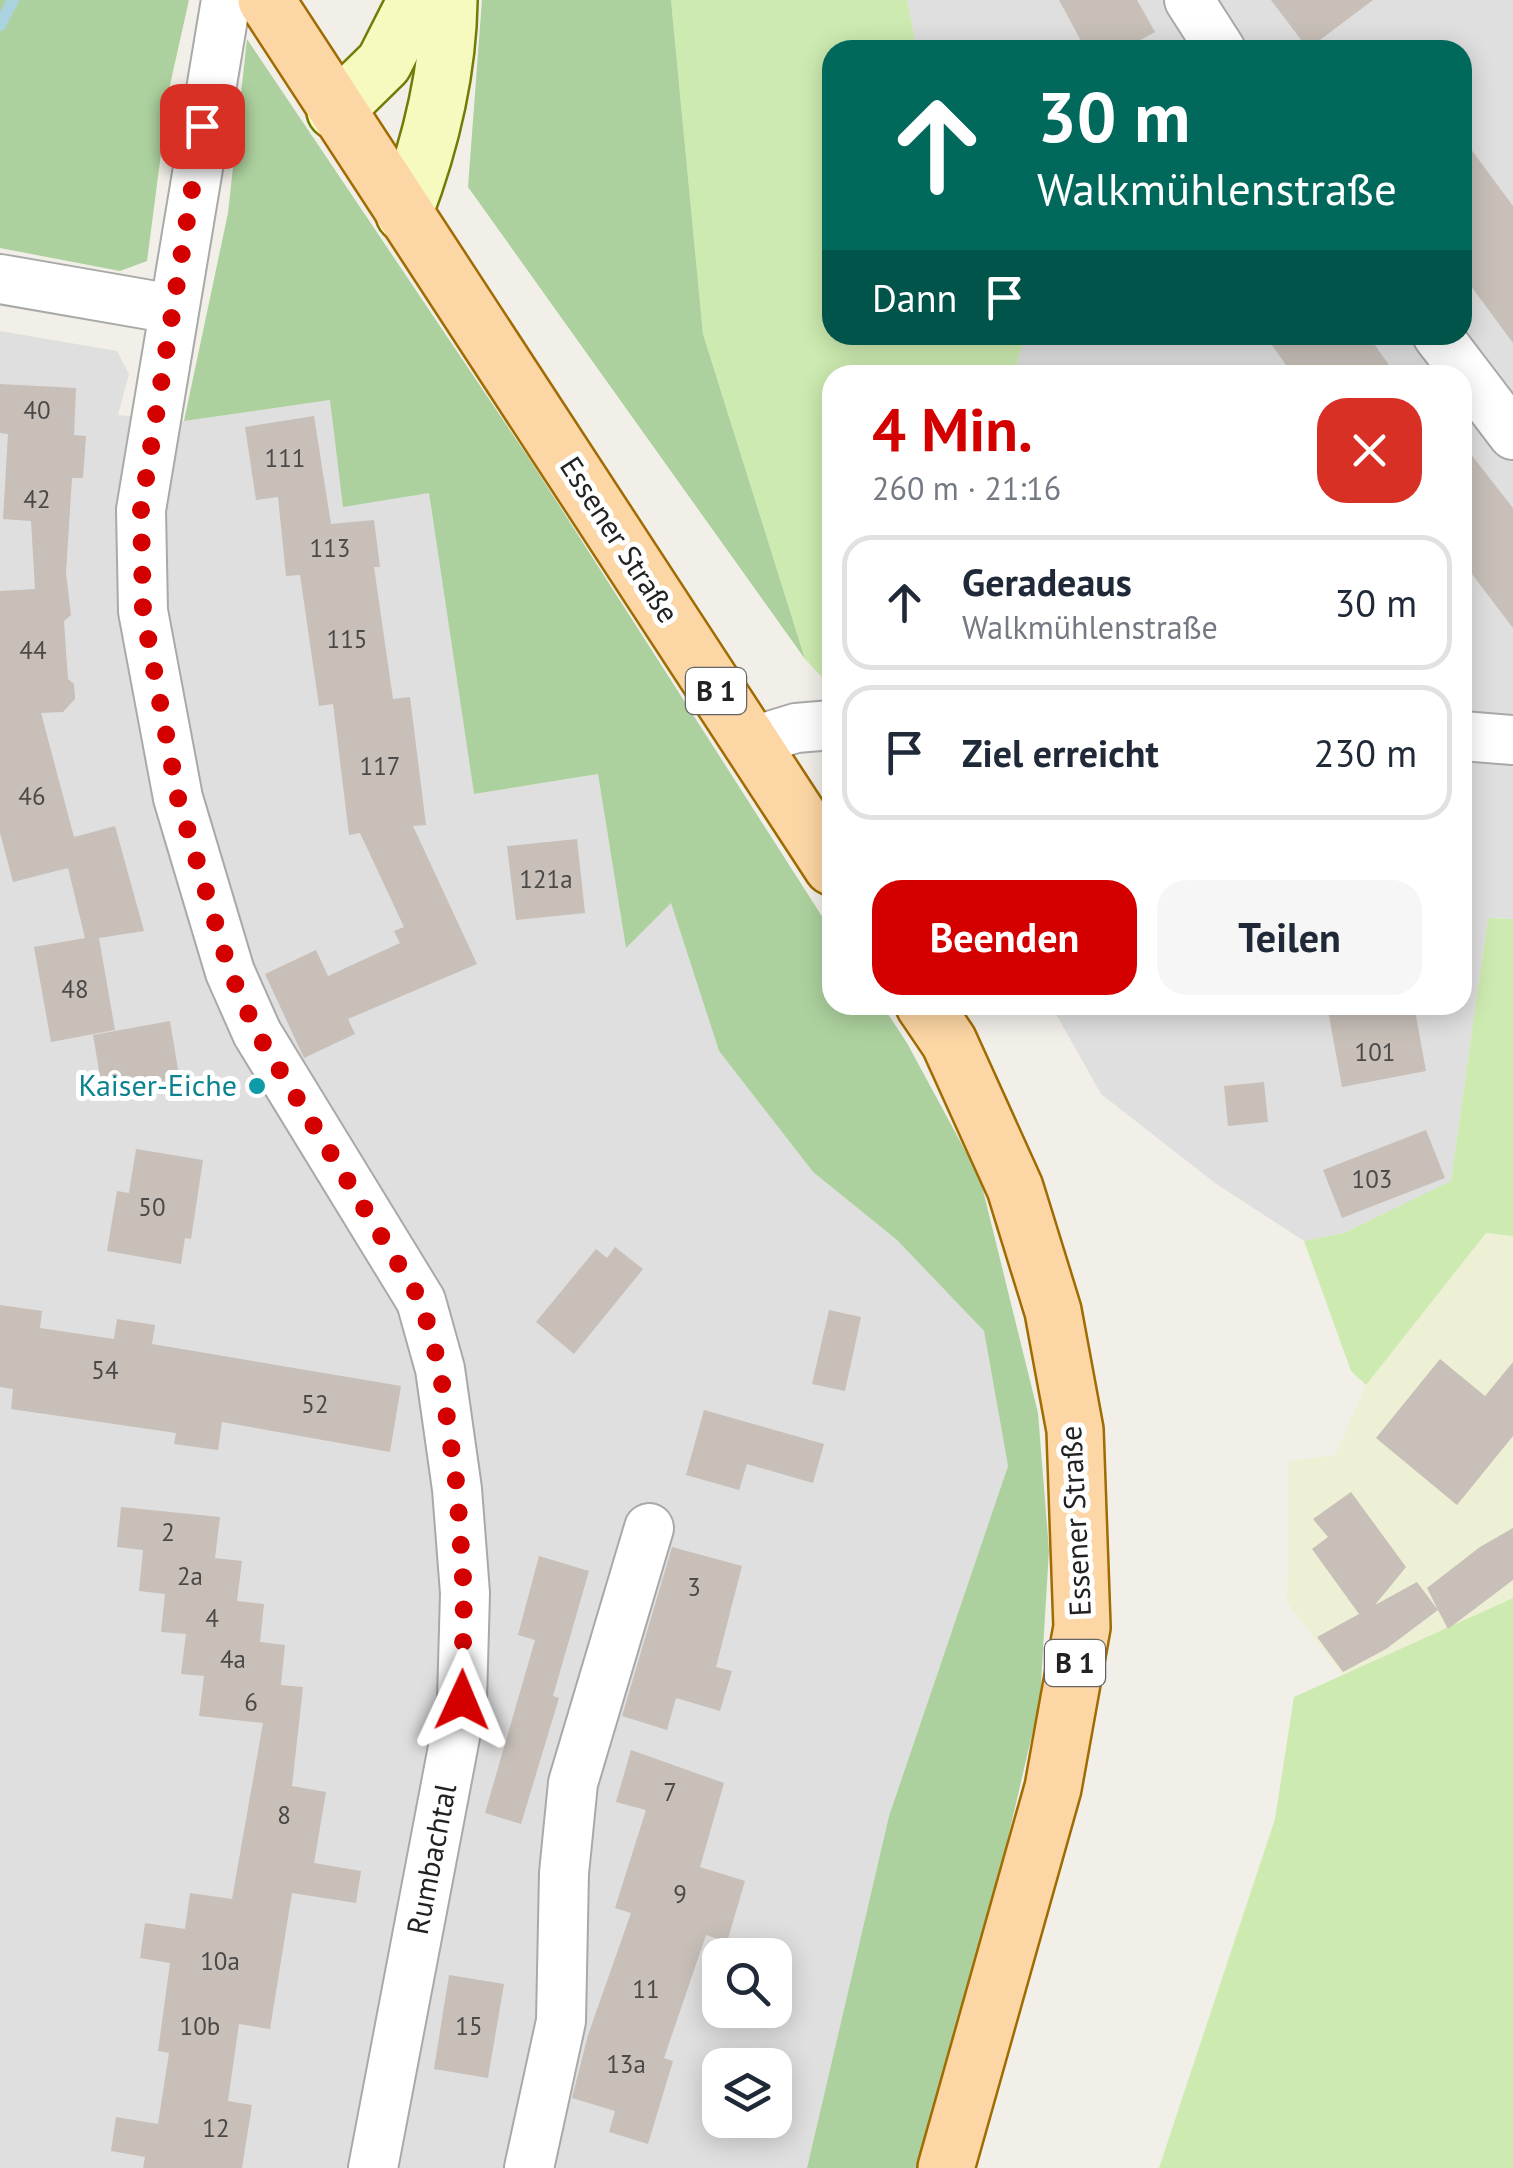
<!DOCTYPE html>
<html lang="de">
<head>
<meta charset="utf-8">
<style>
	:root { --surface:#fff; --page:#f6f6f7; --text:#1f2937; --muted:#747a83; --line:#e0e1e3; --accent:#d40000 }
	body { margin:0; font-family:"PT Sans",sans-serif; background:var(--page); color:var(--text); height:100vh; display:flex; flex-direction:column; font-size:38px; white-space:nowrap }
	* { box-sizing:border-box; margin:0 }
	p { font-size:32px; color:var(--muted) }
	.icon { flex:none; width:55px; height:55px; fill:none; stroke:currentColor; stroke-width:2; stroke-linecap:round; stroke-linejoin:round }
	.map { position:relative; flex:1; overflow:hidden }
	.details { position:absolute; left:822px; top:365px; width:650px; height:650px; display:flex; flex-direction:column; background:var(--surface); border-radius:30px; box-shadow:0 5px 25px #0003 }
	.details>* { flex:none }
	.top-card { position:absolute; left:822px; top:40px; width:650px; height:305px; border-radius:30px; box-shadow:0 5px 25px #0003; background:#00695c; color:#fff; overflow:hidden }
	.buttons { position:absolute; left:702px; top:1938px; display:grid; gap:20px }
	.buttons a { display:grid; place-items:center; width:90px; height:90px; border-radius:20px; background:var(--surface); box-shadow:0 5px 25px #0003; font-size:50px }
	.pin { position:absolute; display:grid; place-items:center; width:85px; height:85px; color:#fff; margin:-42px; border-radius:20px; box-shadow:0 5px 15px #0006 }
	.me { position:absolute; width:110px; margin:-55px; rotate:1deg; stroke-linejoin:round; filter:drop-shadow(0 0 8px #0008) }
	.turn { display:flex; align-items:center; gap:35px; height:210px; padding:0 50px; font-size:45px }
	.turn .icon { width:130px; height:130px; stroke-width:2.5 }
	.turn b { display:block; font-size:70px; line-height:85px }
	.then { display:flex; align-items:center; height:95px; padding:0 50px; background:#0003; gap:20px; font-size:38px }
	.round { display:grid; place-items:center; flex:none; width:105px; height:105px; border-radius:30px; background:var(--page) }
	.headline { display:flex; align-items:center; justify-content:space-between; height:170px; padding:0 50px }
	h1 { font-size:60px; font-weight:700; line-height:75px; color:var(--accent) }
	.primary-button { display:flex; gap:20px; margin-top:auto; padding:20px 50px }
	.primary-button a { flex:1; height:115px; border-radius:30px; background:var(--accent); color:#fff; font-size:40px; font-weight:700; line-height:115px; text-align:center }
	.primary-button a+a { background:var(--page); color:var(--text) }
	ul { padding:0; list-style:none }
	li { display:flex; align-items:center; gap:30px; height:135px; margin:0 20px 15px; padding:0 30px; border:5px solid var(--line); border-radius:30px }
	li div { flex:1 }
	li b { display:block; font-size:38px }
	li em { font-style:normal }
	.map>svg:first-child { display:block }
	.residential { fill:#e0dfdf; fill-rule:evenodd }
	.farmland { fill:#eef0d5 }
	.grass { fill:#cdebb0 }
	.forest { fill:#add19e }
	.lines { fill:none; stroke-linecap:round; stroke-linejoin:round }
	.stream { stroke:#aad3df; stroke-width:12 }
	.building { fill:#c7bfb8 }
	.minor-casing { stroke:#a9a9a9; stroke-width:52 }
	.secondary-casing { stroke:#707d05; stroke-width:60 }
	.primary-casing { stroke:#a06b00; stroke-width:60 }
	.minor { stroke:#fff; stroke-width:48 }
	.secondary { stroke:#f7fabf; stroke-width:55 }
	.primary { stroke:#fcd6a4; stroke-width:55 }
	.route { stroke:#d40000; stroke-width:18; stroke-dasharray:0 32.4 }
	.culture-dot { fill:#0f9aa8; stroke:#fff; stroke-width:4 }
	.labels { text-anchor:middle; stroke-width:10; stroke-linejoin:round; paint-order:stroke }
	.number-label { font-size:25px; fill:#4b4948 }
	.shield { fill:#fff; stroke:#646464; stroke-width:2.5 }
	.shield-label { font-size:28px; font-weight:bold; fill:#222 }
	.street-label { font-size:30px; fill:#222; stroke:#fff }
	.culture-label { font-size:30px; fill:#0d838f; stroke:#fff; text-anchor:end }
</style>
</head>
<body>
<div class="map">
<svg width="1513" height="2168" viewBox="0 0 1513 2168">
	<rect width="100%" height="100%" fill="#f2efe9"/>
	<g class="residential">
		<path d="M907,0H1513V919L1488,918L1451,1182L1344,1233L1304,1241L1215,1183L1101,1094L1051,1005H1462V375H1014L1025,335H1462V50H917Z"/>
		<path d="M0,331L117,351L129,374L118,415L184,421L330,400L429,493L474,794L598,774L626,947L671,902L719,1051L813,1172L897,1240L984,1331L1008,1466L889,1816L807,2168H0ZM720,1955H775V2010H720ZM720,2065H775V2120H720Z"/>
	</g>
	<path class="farmland" d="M1486,1233L1513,1236V1598L1342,1675L1287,1602L1288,1461L1335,1455L1366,1385Z"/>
	<g class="grass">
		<path d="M671,0H907L917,50H832V335H1025L1014,375H832V688L805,659L703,334Z"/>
		<path d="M1488,918L1513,919V1236L1486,1233L1366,1385L1351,1371L1304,1241L1344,1233L1451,1181Z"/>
		<path d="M1513,1598V2168H1159L1275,1819L1294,1697Z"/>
	</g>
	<g class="forest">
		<path d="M0,0H189L170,85L147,261L120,271L0,248Z"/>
		<path d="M482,0H671L703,334L805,659L468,187Z"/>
		<path d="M247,39L532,463L832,932V1005H882L907,1043L980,1178L1038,1413L1049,1550L1040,1700L1007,1842L916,2168H807L889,1816L1008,1466L984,1331L897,1240L813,1172L719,1051L671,903L626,948L598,774L474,794L429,493L343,507L330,400L184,421L228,213Z"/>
	</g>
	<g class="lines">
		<path class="stream" d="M0,25L13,0"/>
	</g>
	<g class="building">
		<path d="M1059,0H1137L1155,32L1122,50H1086Z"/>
		<path d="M1271,0H1373L1308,49Z"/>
		<path d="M1462,137L1513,206V343L1462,274Z"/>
		<path d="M1265,335H1368L1396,375H1293Z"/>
		<path d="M0,384L76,388L74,435L86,436L83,478H72L66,573L71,615L64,621L68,679L74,684L75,699L63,712L41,713L74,837L115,826L144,931L99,938L115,1030L51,1042L34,947L85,938L68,868L13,882L0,833V591L35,589L31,521L3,519L8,434L0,433Z"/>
		<path d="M314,416L331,524L374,520L380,567H374L393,699L410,697L426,825L413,826L477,964L348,1019L355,1034L304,1058L265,974L316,950L328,976L400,943L394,931L404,927L360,833L349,835L333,704L319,706L300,575L286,576L278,497L256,500L245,427Z"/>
		<path d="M1462,443L1513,508V628L1462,561Z"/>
		<path d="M577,839L585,913L516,920L507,846Z"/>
		<path d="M1327,1005H1414L1426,1071L1342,1087Z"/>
		<path d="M170,1021L181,1087L104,1100L93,1035Z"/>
		<path d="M1264,1082L1268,1122L1228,1126L1224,1086Z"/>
		<path d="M1426,1130L1445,1178L1342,1218L1323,1170Z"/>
		<path d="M136,1149L203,1160L191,1239L185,1238L181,1264L107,1251L117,1191L129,1193Z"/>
		<path d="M615,1247L643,1269L574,1354L536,1322L596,1249L607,1258Z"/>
		<path d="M0,1305L42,1311L40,1328L114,1339L117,1319L155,1325L152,1344L401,1386L390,1452L222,1422L218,1450L174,1444L176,1433L11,1409L13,1389L0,1387Z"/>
		<path d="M829,1310L861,1317L845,1391L812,1384Z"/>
		<path d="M1440,1359L1485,1396L1513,1362V1436L1457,1505L1376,1438Z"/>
		<path d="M704,1410L824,1444L813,1483L747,1464L739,1490L686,1475Z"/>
		<path d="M1351,1492L1406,1567L1375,1605L1417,1582L1438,1610L1427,1588L1480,1547L1513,1528V1580L1448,1629L1438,1610L1386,1649L1343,1672L1317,1637L1359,1614L1312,1549L1328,1537L1313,1519Z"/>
		<path d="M121,1507L220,1517L215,1558L242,1561L237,1601L264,1604L260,1642L285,1645L281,1685L303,1687L292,1786L326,1792L314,1863L361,1871L356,1903L292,1893L270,2029L239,2024L228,2101L252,2105L242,2168H143L145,2157L111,2151L116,2117L158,2124L169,2053L158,2051L170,1963L140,1958L145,1923L185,1929L190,1893L232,1899L263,1723L199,1716L204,1676L181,1674L186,1634L161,1632L165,1594L139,1591L143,1550L117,1547Z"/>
		<path d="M672,1547L742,1566L716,1667L732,1671L720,1711L676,1698L667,1730L622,1716Z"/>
		<path d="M539,1556L589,1571L553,1696L559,1698L521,1824L485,1813L535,1640L518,1635Z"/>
		<path d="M631,1750L724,1783L700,1867L745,1881L727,1942L706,1935L664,2058L673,2061L648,2144L609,2132L615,2111L572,2098L588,2035L631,1913L615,1908L646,1810L616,1802Z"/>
		<path d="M449,1975L504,1984L488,2078L434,2069Z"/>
	</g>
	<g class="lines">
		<g class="minor-casing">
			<g id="minor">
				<path d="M226,0L141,510L143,611L178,798L230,972L257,1033L421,1301L440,1369L457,1489L465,1593L462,1700L373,2168"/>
				<path d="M1189,0L1221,50"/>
				<path d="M0,279L173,309"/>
				<path d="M1437,335L1513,435"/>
				<path d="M1462,736L1513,740"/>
				<path d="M750,742L796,728L832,725"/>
				<path d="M529,2168L561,2021L564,1873L573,1783L649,1528"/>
			</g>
		</g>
		<g class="secondary-casing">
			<g id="secondary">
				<path d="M335,111L384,63L416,0"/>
				<path d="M404,214C430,146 448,73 449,0"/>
			</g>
		</g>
		<g class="primary-casing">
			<g id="primary">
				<path d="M266,0L832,867"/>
				<path d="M924,1005L949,1042L1015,1188L1053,1311L1075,1430L1082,1627L1053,1788L946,2168"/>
			</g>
		</g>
		<use href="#minor" class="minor"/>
		<use href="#secondary" class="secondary"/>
		<use href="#primary" class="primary"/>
	</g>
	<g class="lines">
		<path class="route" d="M202,126L141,510L143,611L178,798L230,972L257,1033L421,1301L440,1369L457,1488L464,1593L462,1700"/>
	</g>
	<circle class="culture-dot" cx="257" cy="1086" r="10"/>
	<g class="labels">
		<g class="number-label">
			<text x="37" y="419">40</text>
			<text x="285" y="467">111</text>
			<text x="37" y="508">42</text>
			<text x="330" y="557">113</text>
			<text x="347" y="648">115</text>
			<text x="33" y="659">44</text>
			<text x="380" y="775">117</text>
			<text x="32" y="805">46</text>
			<text x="546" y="888">121a</text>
			<text x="75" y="998">48</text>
			<text x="1375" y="1061">101</text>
			<text x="1372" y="1188">103</text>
			<text x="152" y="1216">50</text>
			<text x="105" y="1379">54</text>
			<text x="315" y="1413">52</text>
			<text x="168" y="1541">2</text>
			<text x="190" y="1585">2a</text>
			<text x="694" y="1596">3</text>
			<text x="212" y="1627">4</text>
			<text x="233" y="1668">4a</text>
			<text x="251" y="1711">6</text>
			<text x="670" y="1801">7</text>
			<text x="284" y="1824">8</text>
			<text x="680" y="1903">9</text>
			<text x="220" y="1970">10a</text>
			<text x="646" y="1998">11</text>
			<text x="200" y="2035">10b</text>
			<text x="469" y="2035">15</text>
			<text x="626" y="2073">13a</text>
			<text x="216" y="2137">12</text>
		</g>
		<g class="shield">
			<rect x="686" y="668" width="60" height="46" rx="8"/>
			<rect x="1045" y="1640" width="60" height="46" rx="8"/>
		</g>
		<g class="shield-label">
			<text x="716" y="701">B 1</text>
			<text x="1075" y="1673">B 1</text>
		</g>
		<g class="street-label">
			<text transform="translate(619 540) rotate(57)" y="10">Essener Straße</text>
			<text transform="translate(1076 1521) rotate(-93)" y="10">Essener Straße</text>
			<text transform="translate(432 1859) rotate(-79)" y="10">Rumbachtal</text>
		</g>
		<g class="culture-label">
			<text x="237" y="1096">Kaiser-Eiche</text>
		</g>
	</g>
</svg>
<div class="buttons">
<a><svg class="icon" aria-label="search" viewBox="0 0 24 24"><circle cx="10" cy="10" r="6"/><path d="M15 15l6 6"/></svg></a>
<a><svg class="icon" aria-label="layers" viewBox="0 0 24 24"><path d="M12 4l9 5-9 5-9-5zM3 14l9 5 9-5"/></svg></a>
</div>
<div class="pin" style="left:202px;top:126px;background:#d93025"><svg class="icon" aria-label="arrive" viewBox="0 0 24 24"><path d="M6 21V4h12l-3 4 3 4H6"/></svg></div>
<svg class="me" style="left:462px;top:1700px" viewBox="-20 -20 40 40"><path d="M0-17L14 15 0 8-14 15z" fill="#d40000" stroke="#fff" stroke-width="4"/></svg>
<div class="top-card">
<div class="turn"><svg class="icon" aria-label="ahead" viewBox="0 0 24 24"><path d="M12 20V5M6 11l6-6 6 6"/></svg><div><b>30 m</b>Walkmühlenstraße</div></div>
<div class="then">Dann<svg class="icon" aria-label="arrive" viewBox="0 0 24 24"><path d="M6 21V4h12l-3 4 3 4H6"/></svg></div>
</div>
<section class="details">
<div class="headline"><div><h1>4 Min.</h1><p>260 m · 21:16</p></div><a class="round" style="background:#d93025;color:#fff"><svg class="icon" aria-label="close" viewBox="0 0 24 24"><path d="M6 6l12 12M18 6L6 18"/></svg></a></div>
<ul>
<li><svg class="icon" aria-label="ahead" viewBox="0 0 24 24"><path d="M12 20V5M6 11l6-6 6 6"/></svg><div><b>Geradeaus</b><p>Walkmühlenstraße</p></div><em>30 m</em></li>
<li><svg class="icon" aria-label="arrive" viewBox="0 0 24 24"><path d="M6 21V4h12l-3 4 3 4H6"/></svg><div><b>Ziel erreicht</b></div><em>230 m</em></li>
</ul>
<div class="primary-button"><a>Beenden</a><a>Teilen</a></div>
</section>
</div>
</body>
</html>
